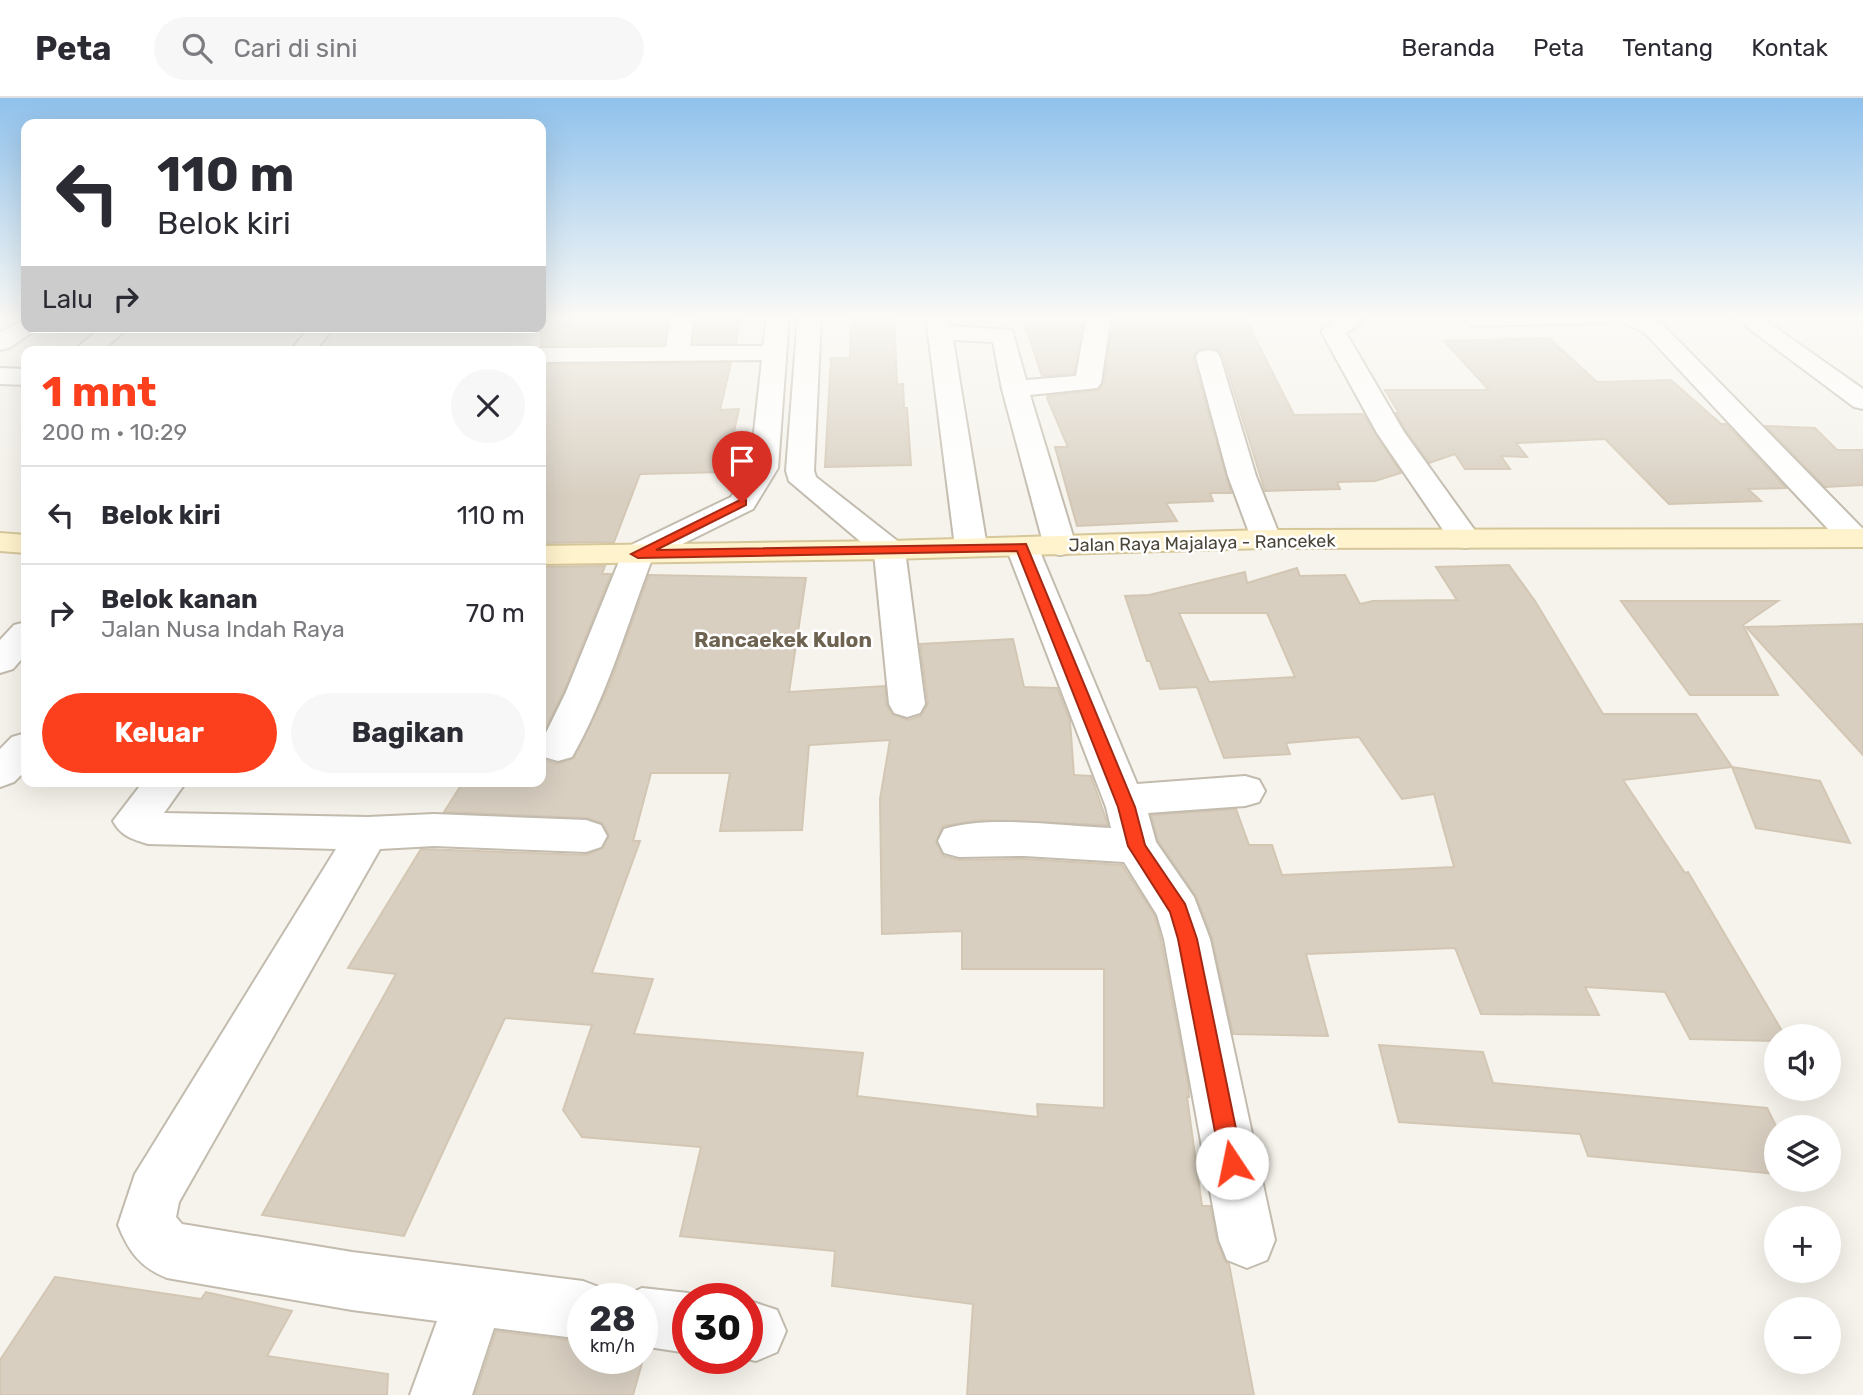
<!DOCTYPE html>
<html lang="id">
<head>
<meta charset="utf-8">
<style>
	:root { --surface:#fff; --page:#f7f7f7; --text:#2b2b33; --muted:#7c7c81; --line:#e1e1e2; --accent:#fc3f1d }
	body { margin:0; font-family:Rubik,sans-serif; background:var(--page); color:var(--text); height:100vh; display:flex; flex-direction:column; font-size:26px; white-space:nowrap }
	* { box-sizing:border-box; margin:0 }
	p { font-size:23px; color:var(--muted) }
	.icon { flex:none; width:38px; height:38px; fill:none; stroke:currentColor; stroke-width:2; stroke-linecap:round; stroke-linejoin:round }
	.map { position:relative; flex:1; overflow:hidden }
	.drawer { position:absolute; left:21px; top:248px; width:525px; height:441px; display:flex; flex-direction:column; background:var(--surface); border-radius:14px; box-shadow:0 7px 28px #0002 }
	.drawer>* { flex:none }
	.guide { position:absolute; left:21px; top:21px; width:525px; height:214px; border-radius:14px; box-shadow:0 7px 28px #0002; background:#fff; color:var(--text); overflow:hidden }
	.controls { position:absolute; left:1764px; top:926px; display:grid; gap:14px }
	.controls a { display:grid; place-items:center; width:77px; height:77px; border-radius:50%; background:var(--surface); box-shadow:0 7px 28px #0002; font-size:35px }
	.speed { position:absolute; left:567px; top:1185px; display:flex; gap:14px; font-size:35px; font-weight:700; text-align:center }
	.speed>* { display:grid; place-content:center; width:91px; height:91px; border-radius:50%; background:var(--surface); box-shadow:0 7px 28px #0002; line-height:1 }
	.speed small { font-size:18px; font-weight:400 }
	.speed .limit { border:10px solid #d22; background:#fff; color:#111 }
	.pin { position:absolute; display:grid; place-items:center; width:60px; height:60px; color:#fff; margin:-72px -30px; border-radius:50% 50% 50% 0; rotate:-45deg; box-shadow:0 0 7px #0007 }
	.pin .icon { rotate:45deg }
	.me { position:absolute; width:77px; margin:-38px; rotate:349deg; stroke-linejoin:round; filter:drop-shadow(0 0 5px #0008) }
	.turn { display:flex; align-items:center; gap:24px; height:147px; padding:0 21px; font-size:32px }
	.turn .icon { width:91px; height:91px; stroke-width:2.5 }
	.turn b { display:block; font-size:49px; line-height:60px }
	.then { display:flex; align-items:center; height:66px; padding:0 21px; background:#0003; gap:14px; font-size:26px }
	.round { display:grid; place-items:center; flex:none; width:74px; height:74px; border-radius:37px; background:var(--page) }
	.overview { display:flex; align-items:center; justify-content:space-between; height:119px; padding:0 21px }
	h1 { font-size:42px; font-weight:700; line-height:52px; color:var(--accent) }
	.primary-button { display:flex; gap:14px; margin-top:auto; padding:14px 21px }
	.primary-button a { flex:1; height:80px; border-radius:42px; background:var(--accent); color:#fff; font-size:28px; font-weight:700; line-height:80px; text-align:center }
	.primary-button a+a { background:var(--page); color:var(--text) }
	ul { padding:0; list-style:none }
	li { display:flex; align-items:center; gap:21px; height:98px; padding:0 21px; border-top:2px solid var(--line) }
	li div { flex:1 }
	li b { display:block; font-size:26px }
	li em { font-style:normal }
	header { display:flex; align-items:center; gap:42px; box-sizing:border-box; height:98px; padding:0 35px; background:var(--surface); border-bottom:2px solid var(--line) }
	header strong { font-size:33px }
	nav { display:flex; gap:38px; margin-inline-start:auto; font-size:24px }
	.search { width:490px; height:63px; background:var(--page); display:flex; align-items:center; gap:18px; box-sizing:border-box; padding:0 24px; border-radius:38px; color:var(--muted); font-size:26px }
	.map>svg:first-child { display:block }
	.building { fill:#d8cfc1; stroke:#d3c7b4; stroke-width:2; fill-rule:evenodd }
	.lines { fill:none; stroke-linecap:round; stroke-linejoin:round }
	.street-casing { stroke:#c2bbae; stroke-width:4 }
	.secondary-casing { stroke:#d6c79b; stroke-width:4 }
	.street { fill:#fff; fill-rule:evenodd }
	.secondary { fill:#fff3cd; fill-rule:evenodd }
	.route { fill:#fc3f1d; stroke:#a42913; stroke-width:2 }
	.labels { text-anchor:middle; stroke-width:5; stroke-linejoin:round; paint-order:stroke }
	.street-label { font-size:18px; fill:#4b4439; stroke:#fff }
	.quarter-label { font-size:21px; font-weight:bold; fill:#6e6250; stroke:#fff }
</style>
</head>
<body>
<header>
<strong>Peta</strong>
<div class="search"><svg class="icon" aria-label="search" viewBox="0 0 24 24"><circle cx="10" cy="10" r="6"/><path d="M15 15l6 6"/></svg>Cari di sini</div>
<nav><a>Beranda</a><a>Peta</a><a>Tentang</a><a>Kontak</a></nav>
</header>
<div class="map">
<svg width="1863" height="1297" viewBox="0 0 1863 1297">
	<rect width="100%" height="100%" fill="#f6f3ec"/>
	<g class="building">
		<path d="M541,218H668L664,246L541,247Z"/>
		<path d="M696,218H741L736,245H693Z"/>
		<path d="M851,218H894L897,287L903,286L904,310H907L911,367L825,369L831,260H850Z"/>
		<path d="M1130,218H1244L1294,317L1363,316L1401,375L1375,383L1337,384L1340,391L1265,393L1223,258L1218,251L1207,249L1197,253L1193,260L1231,395H1210L1213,403L1166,405L1177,423L1077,428L1055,349H1068L1047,300L1048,298L1099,292L1104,285L1113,220Z"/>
		<path d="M1083,225L1074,276L1042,278L1025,227Z"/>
		<path d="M1549,240L1597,284L1671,282L1721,326H1726L1786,390L1748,391L1761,403L1669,406L1605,341L1516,345L1527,359L1501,358L1510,371H1465L1455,356L1429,365L1406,333L1396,315H1399L1385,292H1489L1444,243Z"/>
		<path d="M731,265L720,312L739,311L725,374L640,376L614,444L541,445V267Z"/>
		<path d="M1765,328L1815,330L1837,352H1863V387L1825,389Z"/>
		<path d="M1509,467L1535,503L1603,616H1696L1732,669L1623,682L1685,775L1688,774L1785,938H1776V943L1690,941L1665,894L1585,889L1599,917L1481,916L1455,850L1306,856L1328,938L1233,936L1212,840L1196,798L1158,743L1151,717L1236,711L1249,747H1272L1282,777L1454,769L1434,696L1402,701L1359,639L1286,645L1290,656L1224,660L1197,589L1160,591L1150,563H1147L1125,498L1149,497L1245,474L1247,485L1297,470L1300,478L1345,477L1360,506L1373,503L1457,502L1436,469ZM1179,515H1267L1295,579L1209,584Z"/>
		<path d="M605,468L602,476H611L564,593L541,640V469Z"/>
		<path d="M649,477L806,480L789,594L885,588L886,606L892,616L908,622L921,618L928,606L920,546L1013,541L1024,589L1057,590L1070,623L1074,677L1091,678L1108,727L982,722L943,728L936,744L943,758L959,762L1024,761L1122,767L1155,818L1161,842L1188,985L1189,999H1187L1202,1108H1210L1217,1143L1225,1163L1229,1166L1254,1297H967L973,1206L832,1188L835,1153L680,1138L701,1049L582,1039L563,1012L592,927L505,920L404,1138L262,1117L396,876L348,870L421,751L586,757L603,750L609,737L602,725L587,720L444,714L463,684H541V656L543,662L557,666L574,660L609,588ZM890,642L880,701L882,836L962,833V871H1104V1010L1037,1006L1038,1019L857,998L863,955L634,936L653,881L592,875L640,743H633L651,675H730L720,733L802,732L809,647Z"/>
		<path d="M1621,503H1778L1743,527L1778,597H1690Z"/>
		<path d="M1863,526V657L1746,529Z"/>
		<path d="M1732,669L1820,683L1850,745L1756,730Z"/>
		<path d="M1379,947L1483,954L1493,985L1767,1010L1776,1028V1076L1588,1058L1580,1036L1399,1024Z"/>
		<path d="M55,1179L201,1201L206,1194L292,1213L267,1258L388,1276L387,1297H0V1262Z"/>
		<path d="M496,1233L583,1244V1260H642V1251H646L633,1297H475Z"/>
	</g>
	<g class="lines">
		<g class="street-casing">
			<g id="street">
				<path d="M671,218H694L690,248H763L767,218H789L778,370L753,411L652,461C627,527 607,598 572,659L558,663L544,659L541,645L566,594L622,456L627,449L731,399L750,370L762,262L541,264V254H531L541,250L666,249Z"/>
				<path d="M798,218H821L814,373L816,379L900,445L905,452L925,606L920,615L907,619L894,615L889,606L874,455L789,383L786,373Z"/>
				<path d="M926,218H948L950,228L1012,232L1026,282L1076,278L1087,218H1111L1101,285L1097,290L1030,297L1076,448L1071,455L1060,457L1049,455L1044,448L1002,291L993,244L953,242L987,449L982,456L971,458L960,456L955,449Z"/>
				<path d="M1336,218H1359L1362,224L1346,235L1404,334L1481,441L1476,448L1465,450L1454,448L1377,335L1321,233L1337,221Z"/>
				<path d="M1467,218H1615L1611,223L1603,225L1476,228L1468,226L1464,221Z"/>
				<path d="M1619,218H1647L1661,225L1863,431V446L1853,448L1842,446L1645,235L1622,223Z"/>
				<path d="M1732,218H1759L1863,291V311L1854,309Z"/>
				<path d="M26,221V229H37L34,233L9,250L0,252V234Z"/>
				<path d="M102,229H130L100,254H72Z"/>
				<path d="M310,229H335L314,254H289Z"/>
				<path d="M1208,252L1217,254L1220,259L1256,378L1281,441L1276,448L1265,450L1254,448L1228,378L1196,259L1199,254Z"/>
				<path d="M0,270L26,271V287L0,286Z"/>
				<path d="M1022,440L1033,442L1038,449L1137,686L1245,678L1259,682L1265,693L1259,704L1245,708L1148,715L1156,744L1194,799L1210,841L1275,1142L1267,1162L1247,1170L1227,1162L1219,1142L1164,841L1157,817L1124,764L1024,758L959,759L944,755L938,743L944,731C988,717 1063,728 1111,730L1106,709L1006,449L1011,442Z"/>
				<path d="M26,524V556L13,571L0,575V542L14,527Z"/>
				<path d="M26,635V672L14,684L0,689V651L12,639Z"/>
				<path d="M143,684H186L164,715L368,719L434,716L586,722L601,727L607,738L601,749L586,754L434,748L380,751L179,1104L176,1119L182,1126L352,1154L583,1183L604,1191L608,1200H583V1241L494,1230L472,1297H410L437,1223L352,1212L167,1180C140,1169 129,1154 118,1127L135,1076L336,751L148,746C132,741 121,738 113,723Z"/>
				<path d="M642,1190L688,1195L700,1200H688V1255L642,1248V1200H620Z"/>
				<path d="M747,1202L777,1212L786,1233L777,1254L756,1263L743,1260H747Z"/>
			</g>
		</g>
		<g class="secondary-casing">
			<g id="secondary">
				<path d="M1863,431V449L1265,450L889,461L541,466V448L889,443L1265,432Z"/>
				<path d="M0,435L26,437V455L0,453Z"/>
			</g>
		</g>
		<use href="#street" class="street"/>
		<use href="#secondary" class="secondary"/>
	</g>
	<linearGradient id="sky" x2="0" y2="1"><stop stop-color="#8fc1ec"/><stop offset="0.55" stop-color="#fbfaf6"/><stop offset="1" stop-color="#fbfaf6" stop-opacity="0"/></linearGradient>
	<rect width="1863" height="399" fill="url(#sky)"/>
	<path class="route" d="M742,401L746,402V407L656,452L1026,446L1135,709L1145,747L1185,806L1197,841L1243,1065L1240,1073L1232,1076L1224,1073L1221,1065L1178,841L1170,814L1128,748L1118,709L1017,453L638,460L631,456Z"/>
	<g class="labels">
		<g class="street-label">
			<text transform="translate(1202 445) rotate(-1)" y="6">Jalan Raya Majalaya - Rancekek</text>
		</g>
		<g class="quarter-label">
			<text x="783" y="549">Rancaekek Kulon</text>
		</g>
	</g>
</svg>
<div class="controls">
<a><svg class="icon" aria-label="sound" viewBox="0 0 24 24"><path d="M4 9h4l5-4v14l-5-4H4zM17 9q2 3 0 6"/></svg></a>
<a><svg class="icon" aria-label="layers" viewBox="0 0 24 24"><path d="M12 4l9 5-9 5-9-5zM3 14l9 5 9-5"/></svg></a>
<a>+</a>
<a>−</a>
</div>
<div class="speed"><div>28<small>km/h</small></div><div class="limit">30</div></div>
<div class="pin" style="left:742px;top:405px;background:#d93025"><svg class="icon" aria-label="arrive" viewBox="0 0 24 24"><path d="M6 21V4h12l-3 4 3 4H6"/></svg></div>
<svg class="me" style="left:1232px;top:1065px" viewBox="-20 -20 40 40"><circle r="19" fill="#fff"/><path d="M0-13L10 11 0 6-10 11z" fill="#fc3f1d"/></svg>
<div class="guide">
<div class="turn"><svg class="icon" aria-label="left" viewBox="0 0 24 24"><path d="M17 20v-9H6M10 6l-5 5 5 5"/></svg><div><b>110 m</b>Belok kiri</div></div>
<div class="then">Lalu<svg class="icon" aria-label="right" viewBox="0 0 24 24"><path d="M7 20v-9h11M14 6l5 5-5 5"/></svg></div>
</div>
<section class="drawer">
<div class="overview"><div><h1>1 mnt</h1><p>200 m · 10:29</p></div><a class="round"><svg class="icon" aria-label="close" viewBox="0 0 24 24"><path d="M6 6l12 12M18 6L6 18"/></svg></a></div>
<ul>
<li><svg class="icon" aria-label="left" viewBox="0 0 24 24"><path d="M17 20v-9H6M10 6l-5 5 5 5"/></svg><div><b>Belok kiri</b></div><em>110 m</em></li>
<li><svg class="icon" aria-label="right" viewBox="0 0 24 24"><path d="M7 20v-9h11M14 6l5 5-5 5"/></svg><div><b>Belok kanan</b><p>Jalan Nusa Indah Raya</p></div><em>70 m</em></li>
</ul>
<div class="primary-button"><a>Keluar</a><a>Bagikan</a></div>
</section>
</div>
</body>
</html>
